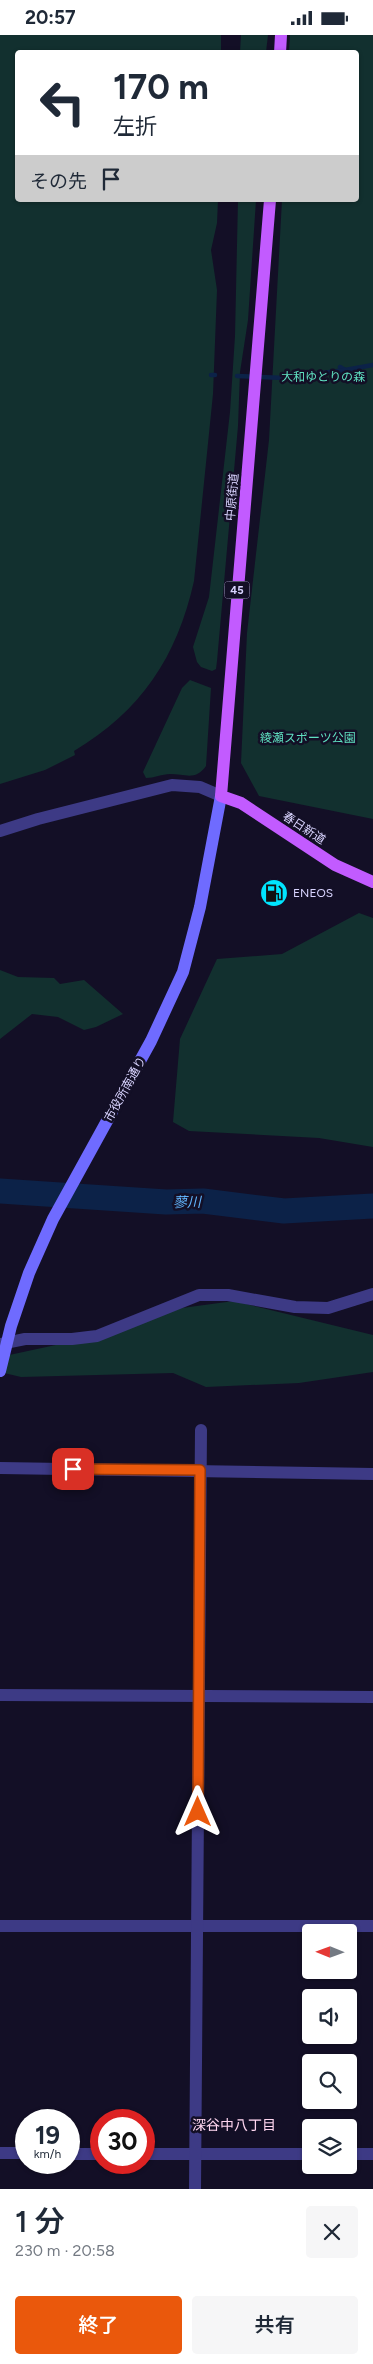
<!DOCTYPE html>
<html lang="ja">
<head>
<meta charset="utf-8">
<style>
	:root { --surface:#fff; --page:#f6f6f7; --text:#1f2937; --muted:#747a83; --accent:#ea580c }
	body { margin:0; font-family:Figtree,"Noto Sans JP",sans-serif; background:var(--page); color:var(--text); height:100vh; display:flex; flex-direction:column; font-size:19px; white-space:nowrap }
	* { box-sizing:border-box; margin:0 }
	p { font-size:16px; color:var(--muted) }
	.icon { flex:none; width:28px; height:28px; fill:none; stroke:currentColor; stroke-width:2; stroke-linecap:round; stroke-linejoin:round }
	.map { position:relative; height:2154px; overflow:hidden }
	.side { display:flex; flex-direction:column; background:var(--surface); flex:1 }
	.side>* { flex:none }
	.hud { position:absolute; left:15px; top:15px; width:344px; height:152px; border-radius:5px; box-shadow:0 1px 4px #0004; background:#fff; color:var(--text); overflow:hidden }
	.needle { width:32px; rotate:271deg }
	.tools { position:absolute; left:302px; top:1889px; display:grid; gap:10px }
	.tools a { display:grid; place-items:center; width:55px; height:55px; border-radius:5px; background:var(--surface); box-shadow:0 1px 4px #0004; font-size:25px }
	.speed { position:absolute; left:15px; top:2074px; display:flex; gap:10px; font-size:25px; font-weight:700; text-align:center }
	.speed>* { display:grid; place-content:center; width:65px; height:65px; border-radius:50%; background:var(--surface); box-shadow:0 1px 4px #0004; line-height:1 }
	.speed small { font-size:12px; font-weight:400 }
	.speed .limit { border:8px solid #d22; background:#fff; color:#111 }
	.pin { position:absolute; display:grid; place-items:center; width:42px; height:42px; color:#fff; margin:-21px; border-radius:10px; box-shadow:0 2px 8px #0006 }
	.me { position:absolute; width:55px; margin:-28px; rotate:0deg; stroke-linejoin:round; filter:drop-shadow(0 0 4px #0008) }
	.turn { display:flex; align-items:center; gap:18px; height:105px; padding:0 15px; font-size:22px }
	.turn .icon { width:65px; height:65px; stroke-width:2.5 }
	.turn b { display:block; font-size:35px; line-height:42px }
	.then { display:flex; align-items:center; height:48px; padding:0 15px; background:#0003; gap:10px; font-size:19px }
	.round { display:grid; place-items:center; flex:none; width:52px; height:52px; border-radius:5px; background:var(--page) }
	.summary { display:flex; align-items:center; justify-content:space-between; height:85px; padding:0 15px }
	h1 { font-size:30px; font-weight:600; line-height:38px }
	.primary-button { display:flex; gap:10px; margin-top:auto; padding:10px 15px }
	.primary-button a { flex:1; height:58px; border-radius:5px; background:var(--accent); color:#fff; font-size:20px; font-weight:600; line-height:58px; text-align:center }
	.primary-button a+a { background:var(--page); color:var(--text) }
	.status { display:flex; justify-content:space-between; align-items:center; height:35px; padding:0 25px; background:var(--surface); direction:ltr }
	.status svg { height:14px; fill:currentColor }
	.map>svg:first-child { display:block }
	.green { fill:#12302f }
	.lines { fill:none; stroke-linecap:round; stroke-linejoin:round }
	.stream { stroke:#0c2248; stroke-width:4.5 }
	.river { stroke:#0c2248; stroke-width:25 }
	.street { stroke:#3d3a85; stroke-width:12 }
	.secondary { stroke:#6f6bff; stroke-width:12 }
	.primary { stroke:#c25bff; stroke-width:12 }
	.route-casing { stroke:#983908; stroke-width:12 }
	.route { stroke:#ea580c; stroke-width:9 }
	.labels { text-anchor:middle; stroke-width:5; stroke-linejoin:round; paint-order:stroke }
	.shield { fill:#130f26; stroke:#9e99be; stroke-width:1 }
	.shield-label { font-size:11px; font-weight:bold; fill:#d9d4ff }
	.park-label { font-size:12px; fill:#5fe0c0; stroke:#130f26 }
	.street-label { font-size:12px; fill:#d9d4ff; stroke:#130f26 }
	.poi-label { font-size:12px; fill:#d9d4ff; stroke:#130f26; text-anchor:start }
	.water-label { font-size:14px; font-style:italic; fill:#62b6ff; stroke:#130f26 }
	.neighbourhood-label { font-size:14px; fill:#ffd6f0; stroke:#130f26 }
</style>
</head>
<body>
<div class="status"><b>20:57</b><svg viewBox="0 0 49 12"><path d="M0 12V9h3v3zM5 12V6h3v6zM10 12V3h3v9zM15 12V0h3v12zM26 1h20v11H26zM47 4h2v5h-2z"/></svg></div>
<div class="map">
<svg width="373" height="2154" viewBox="0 0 373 2154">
	<rect width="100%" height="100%" fill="#130f26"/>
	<g class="green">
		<path d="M0,0H221V17L18,18V165H218L217,188L211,215L217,255L213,359L194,546C177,622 141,676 74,716L75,720L45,735L0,749Z"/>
		<path d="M241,0H268L266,17H240Z"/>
		<path d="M290,0H373V784L259,761L241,728L247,598L269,405L282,165H356V18L289,17Z"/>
		<path d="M238,165H256L248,285L240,337L238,391L217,626L216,634L212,636L201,632L197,627L193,612L209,562L230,377L235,301Z"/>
		<path d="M190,645L211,653L206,731C195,746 186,739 170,739C162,739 154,743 146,743L143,737L182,653Z"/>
		<path d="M359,878L373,883V1112L319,1103L189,1096L173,1087L180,1004L217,924L282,919Z"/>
		<path d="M0,935L18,942L54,943L60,949L84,945L123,979L96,992L84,995L58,982L32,979L0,1004Z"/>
		<path d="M234,1266L373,1300V1337L299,1348L206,1352L173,1338L21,1342L0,1337V1322L65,1308L182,1273Z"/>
	</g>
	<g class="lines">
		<g class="stream">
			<path d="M340,332L345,335L373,330"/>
			<path d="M211,340H215"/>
			<path d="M237,341L285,343L345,335"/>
		</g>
		<path class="river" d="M0,1156L166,1167L203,1166L284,1176L373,1171"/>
		<g class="street">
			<path d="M0,796L38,784L172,750L200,752L221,761"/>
			<path d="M0,1309L25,1304H72L97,1301L199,1260H228L295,1272L328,1273L373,1259"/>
			<path d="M0,1433L373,1439"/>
			<path d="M0,1660L373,1662"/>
			<path d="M0,1891H373"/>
			<path d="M0,2118H26"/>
			<path d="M69,2119H101"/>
			<path d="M144,2119H311"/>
			<path d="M349,2119H373"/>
			<path d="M195,2154L201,1395"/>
		</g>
		<path class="secondary" d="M0,1336L11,1291L29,1238L53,1184L151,1006L183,937L200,872L221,761"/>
		<g class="primary">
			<path d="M280,18L281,0"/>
			<path d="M270,165L221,761L241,768L335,830L373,847"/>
		</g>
	</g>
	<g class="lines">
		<g class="route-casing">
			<path id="route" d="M73,1434L200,1435L198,1777"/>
		</g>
		<use href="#route" class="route"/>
	</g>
	<defs>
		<g id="fuel-disc" transform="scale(1.4375)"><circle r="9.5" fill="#00e5ff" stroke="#130f26"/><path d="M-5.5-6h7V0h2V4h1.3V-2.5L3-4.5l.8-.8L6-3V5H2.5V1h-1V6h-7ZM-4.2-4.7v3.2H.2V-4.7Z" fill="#111"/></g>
	</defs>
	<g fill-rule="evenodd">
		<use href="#fuel-disc" x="274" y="858"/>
	</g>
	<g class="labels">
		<rect class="shield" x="224.5" y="546.5" width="25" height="17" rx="4"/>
		<g class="shield-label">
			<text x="237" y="559">45</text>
		</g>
		<g class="park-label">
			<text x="323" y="346">大和ゆとりの森</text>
			<text x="308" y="707">綾瀬スポーツ公園</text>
		</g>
		<g class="street-label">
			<text transform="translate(232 462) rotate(-85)" y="4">中原街道</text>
			<text transform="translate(304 793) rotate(33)" y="4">春日新道</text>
			<text transform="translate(125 1054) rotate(-61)" y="4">市役所南通り</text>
		</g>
		<g class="poi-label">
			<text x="293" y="862">ENEOS</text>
		</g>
		<g class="water-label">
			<text transform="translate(187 1167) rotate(-1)" y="5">蓼川</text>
		</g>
		<g class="neighbourhood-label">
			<text x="234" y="2095">深谷中八丁目</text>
		</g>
	</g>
</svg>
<div class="tools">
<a><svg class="needle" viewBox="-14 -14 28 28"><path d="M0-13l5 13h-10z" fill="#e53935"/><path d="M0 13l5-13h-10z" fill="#747a83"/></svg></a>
<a><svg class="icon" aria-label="sound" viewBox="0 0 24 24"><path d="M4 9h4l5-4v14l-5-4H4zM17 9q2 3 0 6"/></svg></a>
<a><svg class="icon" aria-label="search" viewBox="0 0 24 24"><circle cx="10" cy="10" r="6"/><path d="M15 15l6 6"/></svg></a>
<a><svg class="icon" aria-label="layers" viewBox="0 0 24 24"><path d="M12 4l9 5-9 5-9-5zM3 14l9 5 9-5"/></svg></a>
</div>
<div class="speed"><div>19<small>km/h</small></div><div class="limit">30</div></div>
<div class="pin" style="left:73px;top:1434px;background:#d93025"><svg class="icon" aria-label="arrive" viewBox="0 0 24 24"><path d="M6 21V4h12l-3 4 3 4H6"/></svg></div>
<svg class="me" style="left:198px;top:1777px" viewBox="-20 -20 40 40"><path d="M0-17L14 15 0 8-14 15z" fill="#ea580c" stroke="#fff" stroke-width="4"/></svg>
<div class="hud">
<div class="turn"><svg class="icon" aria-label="left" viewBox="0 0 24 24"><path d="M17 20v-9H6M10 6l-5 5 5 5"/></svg><div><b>170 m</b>左折</div></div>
<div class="then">その先<svg class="icon" aria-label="arrive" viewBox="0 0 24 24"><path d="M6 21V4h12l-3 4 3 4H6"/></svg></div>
</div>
</div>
<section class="side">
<div class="summary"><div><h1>1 分</h1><p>230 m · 20:58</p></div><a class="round"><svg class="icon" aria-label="close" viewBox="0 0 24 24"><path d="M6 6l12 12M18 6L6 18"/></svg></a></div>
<div class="primary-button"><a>終了</a><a>共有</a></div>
</section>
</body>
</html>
